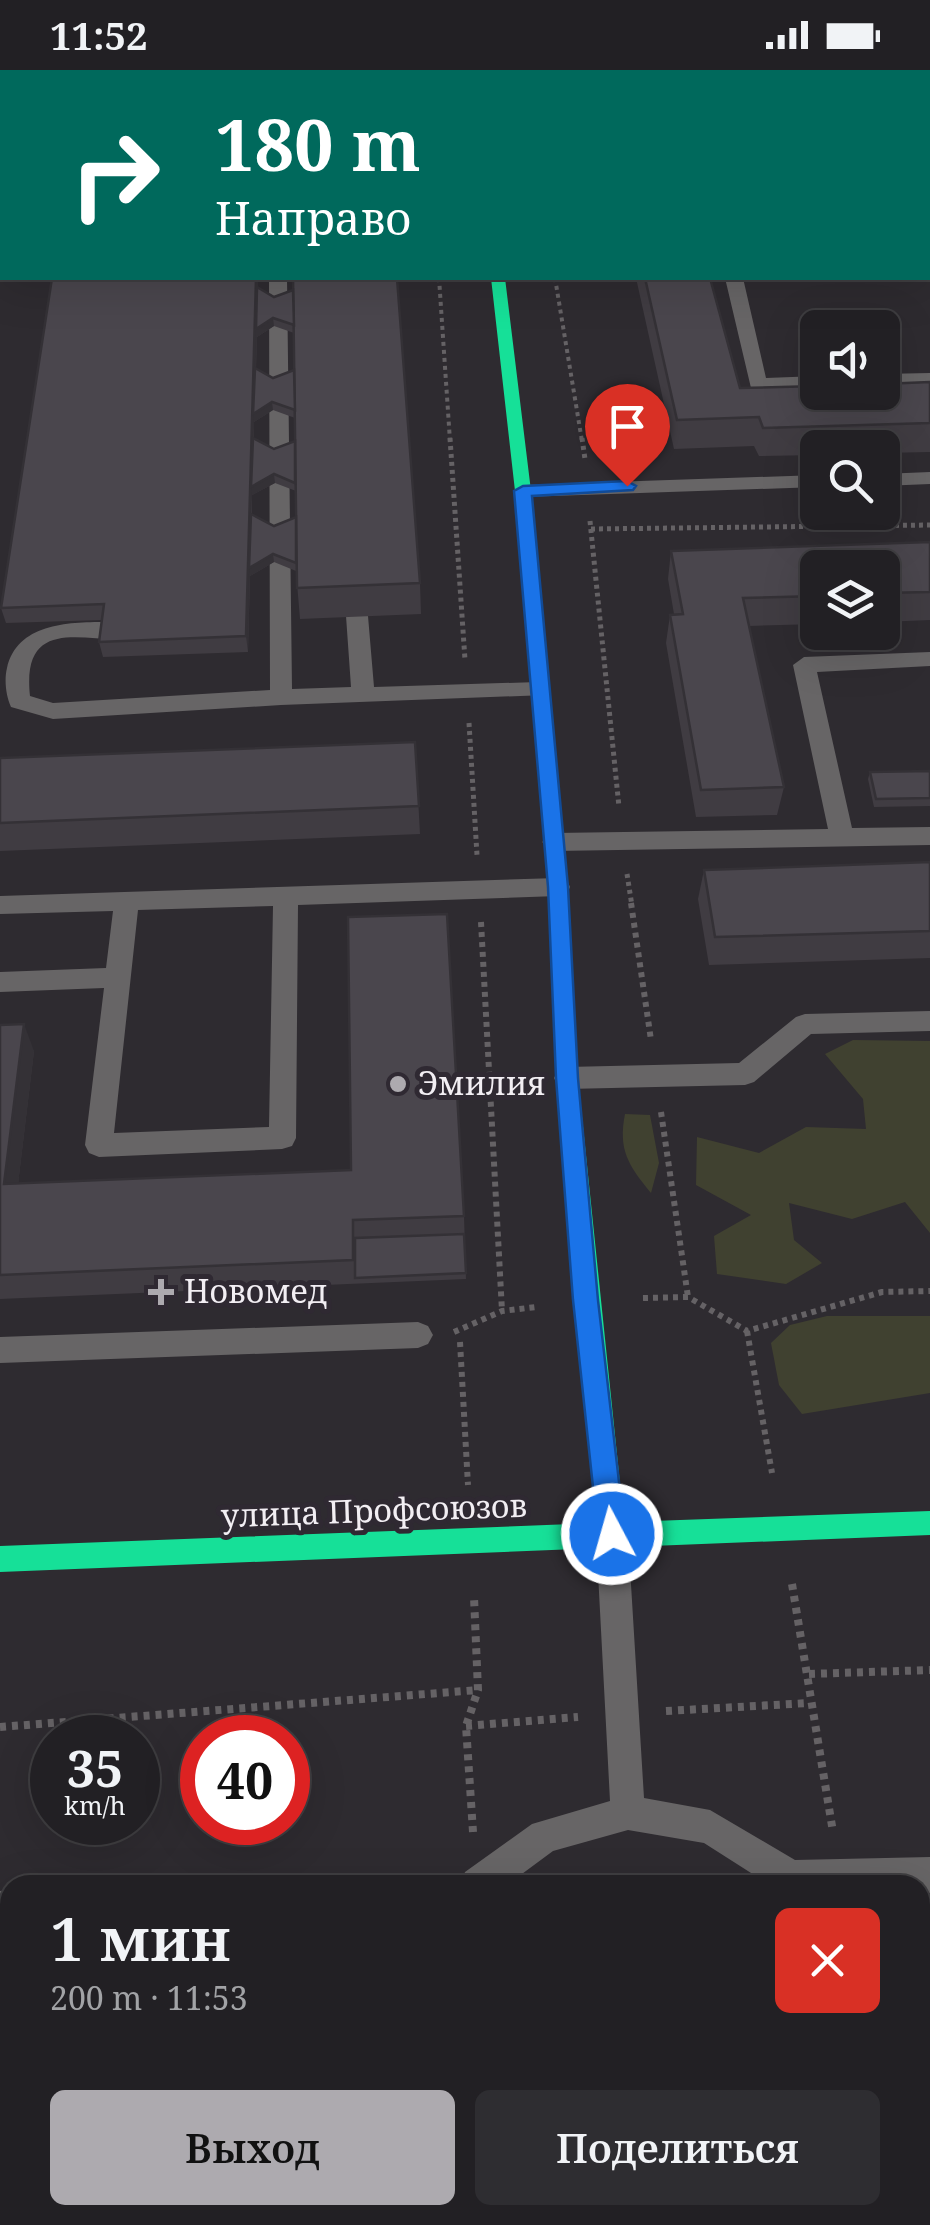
<!DOCTYPE html>
<html lang="ru">
<head>
<meta charset="utf-8">
<style>
	:root { --surface:#222024; --page:#2e2d31; --text:#f1f3f6; --muted:#a2a3a6; --line:#3f3e41; --accent:#adaaaf }
	body { margin:0; font-family:"Noto Serif",serif; background:var(--page); color:var(--text); height:100vh; display:flex; flex-direction:column; font-size:38px; white-space:nowrap }
	* { box-sizing:border-box; margin:0 }
	p { font-size:32px; color:var(--muted) }
	.icon { flex:none; width:55px; height:55px; fill:none; stroke:currentColor; stroke-width:2; stroke-linecap:round; stroke-linejoin:round }
	.map { position:relative; flex:1; overflow:hidden }
	.drawer { position:absolute; left:0px; top:1805px; width:930px; height:350px; display:flex; flex-direction:column; background:var(--surface); border-radius:30px 30px 0 0; box-shadow:0 10px 40px #0002,0 0 0 2px var(--line) }
	.drawer>* { flex:none }
	.hud { position:absolute; left:0px; top:0px; width:930px; height:210px; box-shadow:0 10px 40px #0002,0 0 0 2px var(--line); background:#00695c; color:#fff; overflow:hidden }
	.tools { position:absolute; left:800px; top:240px; display:grid; gap:20px }
	.tools a { display:grid; place-items:center; width:100px; height:100px; border-radius:15px; background:var(--surface); box-shadow:0 10px 40px #0002,0 0 0 2px var(--line); font-size:50px }
	.speed { position:absolute; left:30px; top:1645px; display:flex; gap:20px; font-size:50px; font-weight:700; text-align:center }
	.speed>* { display:grid; place-content:center; width:130px; height:130px; border-radius:50%; background:var(--surface); box-shadow:0 10px 40px #0002,0 0 0 2px var(--line); line-height:1 }
	.speed small { font-size:25px; font-weight:400 }
	.speed .limit { border:15px solid #d22; background:#fff; color:#111 }
	.pin { position:absolute; display:grid; place-items:center; width:85px; height:85px; color:#fff; margin:-102px -42px; border-radius:50% 50% 50% 0; rotate:-45deg; box-shadow:0 0 10px #0007 }
	.pin .icon { rotate:45deg }
	.me { position:absolute; width:110px; margin:-55px; rotate:354deg; stroke-linejoin:round; filter:drop-shadow(0 0 8px #0008) }
	.turn { display:flex; align-items:center; gap:35px; height:210px; padding:0 50px; font-size:45px }
	.turn .icon { width:130px; height:130px; stroke-width:2.5 }
	.turn b { display:block; font-size:70px; line-height:85px }
	.round { display:grid; place-items:center; flex:none; width:105px; height:105px; border-radius:15px; background:var(--page) }
	.headline { display:flex; align-items:center; justify-content:space-between; height:170px; padding:0 50px }
	h1 { font-size:60px; font-weight:600; line-height:75px }
	.cta { display:flex; gap:20px; margin-top:auto; padding:20px 50px }
	.cta a { flex:1; height:115px; border-radius:15px; background:var(--accent); color:#111; font-size:40px; font-weight:600; line-height:115px; text-align:center }
	.cta a+a { background:var(--page); color:var(--text) }
	.status { display:flex; justify-content:space-between; align-items:center; height:70px; padding:0 50px; background:var(--surface); direction:ltr }
	.status svg { height:28px; fill:currentColor }
	.map>svg:first-child { display:block }
	.green { fill:#404130 }
	.lines { fill:none; stroke-linecap:round; stroke-linejoin:round }
	.path-far3 { stroke:#656265; stroke-width:4; stroke-dasharray:4 4; stroke-linecap:butt }
	.path-far2 { stroke:#656265; stroke-width:5; stroke-dasharray:4 4; stroke-linecap:butt }
	.path-far1 { stroke:#656265; stroke-width:6; stroke-dasharray:5 5; stroke-linecap:butt }
	.path { stroke:#656265; stroke-width:8; stroke-dasharray:6 6; stroke-linecap:butt }
	.lane { fill:#676566; fill-rule:evenodd }
	.street { fill:#676566; fill-rule:evenodd }
	.fast { fill:#16e098; fill-rule:evenodd }
	.wall { fill:#403c42; fill-rule:evenodd }
	.shaded-wall { fill:#343136 }
	.building { fill:#4a464d; stroke:#343136; stroke-width:2.5 }
	.route { fill:#1a73e8; stroke:#114b97; stroke-width:2.5 }
	.poi-dot { fill:#adaaaf; stroke:#2f2932; stroke-width:4 }
	.labels { text-anchor:middle; stroke-width:10; stroke-linejoin:round; paint-order:stroke }
	.poi-label { font-size:32px; fill:#f2eef3; stroke:#2f2932; text-anchor:start }
	.street-label { font-size:32px; fill:#f2eef3; stroke:#2f2932 }
</style>
</head>
<body>
<div class="status"><b>11:52</b><svg viewBox="0 0 49 12"><path d="M0 12V9h3v3zM5 12V6h3v6zM10 12V3h3v9zM15 12V0h3v12zM26 1h20v11H26zM47 4h2v5h-2z"/></svg></div>
<div class="map">
<svg width="930" height="2155" viewBox="0 0 930 2155">
	<rect width="100%" height="100%" fill="#2e2b30"/>
	<g class="green">
		<path d="M853,970L930,971V1163L905,1132L852,1149L789,1133L794,1170L822,1193L786,1214L717,1204L714,1166L751,1145L696,1115L697,1067L759,1083L806,1057L866,1059L863,1029L825,984Z"/>
		<path d="M625,1044L650,1045L659,1093L651,1123C628,1095 618,1080 625,1044Z"/>
		<path d="M827,1246H930V1323L802,1344L779,1315L771,1273L790,1255Z"/>
	</g>
	<g class="lines">
		<g class="path-far3">
			<path d="M319,2L380,0"/>
			<path d="M439,208L450,371"/>
			<path d="M555,208L582,371"/>
		</g>
		<g class="path-far2">
			<path d="M450,368L465,590"/>
			<path d="M582,368L585,389"/>
			<path d="M590,451L619,737"/>
			<path d="M591,459L930,455"/>
			<path d="M469,653L477,785"/>
			<path d="M627,804L632,836"/>
		</g>
		<g class="path-far1">
			<path d="M631,833L651,970"/>
			<path d="M481,852L502,1241"/>
			<path d="M661,1042L688,1227"/>
			<path d="M643,1228L688,1227L747,1261L882,1222L930,1221"/>
			<path d="M747,1261L772,1403"/>
			<path d="M454,1262L502,1241L536,1237"/>
			<path d="M460,1272L468,1415"/>
		</g>
		<g class="path">
			<path d="M792,1514L833,1762"/>
			<path d="M809,1604L930,1600"/>
			<path d="M666,1641L809,1633"/>
			<path d="M466,1656L578,1647"/>
			<path d="M0,1657L478,1620"/>
			<path d="M473,1762L466,1656L478,1620L474,1527"/>
		</g>
		<g class="lane">
			<rect x="43" y="0" width="16" height="2"/>
			<path d="M806,0H825L827,2H808Z"/>
			<path d="M928,48L930,49V59L928,58Z"/>
			<rect x="928" y="194" width="2" height="11"/>
			<path d="M269,208H287L292,619L351,617L346,546L357,539L368,546L374,617L538,612L549,620L546,625L281,635L53,649L11,637C6,626 4,610 7,598C17,554 67,552 105,552C120,552 139,548 149,559C120,592 19,526 30,626L53,633L270,620Z"/>
			<path d="M725,208H743L766,308L818,306V318H751Z"/>
			<path d="M930,303V315L882,316V304Z"/>
			<path d="M930,402V414L882,416V404Z"/>
			<path d="M818,405V417L523,427L513,421L523,415Z"/>
			<path d="M930,582V596L817,602L852,758L930,757V775L554,781L542,772L554,763L828,759L793,595L804,587Z"/>
			<path d="M558,808L567,810L570,817L567,824L558,826L298,835L296,1068L292,1076L282,1079L99,1087L89,1083L85,1075L104,918L0,922V902L106,898L113,841L0,844V826ZM273,836L269,1057L114,1063L138,840Z"/>
			<path d="M930,941V961L811,964L754,1012L745,1015L567,1019L558,1016L554,1008L558,1000L567,997L739,993L796,947L805,944Z"/>
			<path d="M418,1252L428,1256L433,1265L428,1274L418,1278L0,1293V1267Z"/>
			<path d="M612,1450L623,1454L628,1465L644,1728L710,1740L795,1790L930,1787V1823H920V1815H770L704,1773L628,1760L553,1781L507,1815H460L465,1802L532,1754L610,1731L596,1465L601,1454Z"/>
			<path d="M10,1820V1856L0,1857V1821Z"/>
			<rect x="0" y="2044" width="10" height="38"/>
			<path d="M10,2130V2145H40L39,2155H0V2145Z"/>
		</g>
		<path class="street" d="M0,19L2,20V39H0Z"/>
		<path class="fast" d="M491,208H505L531,421L568,817L578,1008L624,1452L930,1441V1465L0,1502V1476L598,1453L556,1008L548,817L515,421Z"/>
	</g>
	<g class="wall">
		<path d="M876,0H930V23L928,22V2H882Z"/>
		<path d="M928,92L930,93V163L928,162Z"/>
		<path d="M258,208V218L274,227L293,220L420,513L421,544L300,549L296,501L274,492L250,506L248,582L103,587L99,572L102,550L6,553L1,538ZM274,256L294,263V300L273,308L256,298L257,267ZM273,340L295,348V371L274,379L254,368V352ZM275,413L296,421V447L274,456L252,445V425Z"/>
		<path d="M636,208H710L740,318L930,312V382L882,383V378H818V385L759,386L754,376L674,379Z"/>
		<path d="M930,472V550L882,552V498H818V554L749,556L784,717L777,745L696,747L666,573L670,545L674,544L668,509L671,481Z"/>
		<path d="M415,672L420,764L0,781V688Z"/>
		<path d="M930,701V736L874,737L868,709L870,702Z"/>
		<path d="M930,792V888L709,895L698,829L704,800Z"/>
		<path d="M0,955L34,981L18,1114L464,1146L466,1209L0,1229Z"/>
	</g>
	<g class="shaded-wall">
		<path d="M734,0H750L749,2H733Z"/>
		<path d="M256,208H258L257,258L273,248L274,256L257,267L255,343L272,332L273,340L254,352L253,416L274,404L275,413L252,425L250,498L273,484L274,492L250,506L248,582L246,566Z"/>
		<path d="M24,954L34,981L15,1139L4,1114Z"/>
	</g>
	<g class="building">
		<path d="M668,0H734L733,2H666Z"/>
		<path d="M928,92L930,93V131L928,130Z"/>
		<path d="M52,208H256L246,566L99,572L104,534L1,538Z"/>
		<path d="M293,208H397L420,513L297,518Z"/>
		<path d="M645,208H710L740,318L818,316V322H882V314L930,312V353L763,358L759,347L677,350Z"/>
		<path d="M257,217L274,227L293,220L294,255L273,248L256,259Z"/>
		<path d="M255,298L273,308L294,300L295,340L272,332L253,344Z"/>
		<path d="M253,368L274,379L295,371V413L274,404L251,417Z"/>
		<path d="M251,444L274,456L296,447V493L273,484L249,498Z"/>
		<path d="M930,472V522L882,523V498H818V526L743,528L784,717L701,720L670,545L683,544L671,481Z"/>
		<path d="M415,672L419,736L0,753V688Z"/>
		<path d="M930,701V728L876,729L870,702Z"/>
		<path d="M930,792V861L715,867L704,800Z"/>
		<path d="M447,844L464,1146L353,1150V1190L0,1205V955L24,954L4,1114L351,1100L348,847Z"/>
		<path d="M464,1164L466,1203L355,1208V1168Z"/>
		<path d="M635,1808L665,1815H590L600,1811Z"/>
		<path d="M930,1941V2155H102L103,2145H920V1942Z"/>
	</g>
	<path class="route" d="M627,411L636,416L633,420L532,426L568,817L578,1008L598,1230L625,1464L621,1473L612,1477L602,1473L598,1464L573,1230L556,1008L548,817L514,421L523,416Z"/>
	<g class="poi-dot">
		<circle cx="398" cy="1014" r="10"/>
		<path d="M156 1207h10v10h10v10h-10v10h-10v-10h-10v-10h10z"/>
	</g>
	<g class="labels">
		<g class="poi-label">
			<text x="418" y="1025">Эмилия</text>
			<text x="184" y="1233">Новомед</text>
		</g>
		<g class="street-label">
			<text transform="translate(374 1441) rotate(-2)" y="11">улица Профсоюзов</text>
		</g>
	</g>
</svg>
<div class="tools">
<a><svg class="icon" aria-label="sound" viewBox="0 0 24 24"><path d="M4 9h4l5-4v14l-5-4H4zM17 9q2 3 0 6"/></svg></a>
<a><svg class="icon" aria-label="search" viewBox="0 0 24 24"><circle cx="10" cy="10" r="6"/><path d="M15 15l6 6"/></svg></a>
<a><svg class="icon" aria-label="layers" viewBox="0 0 24 24"><path d="M12 4l9 5-9 5-9-5zM3 14l9 5 9-5"/></svg></a>
</div>
<div class="speed"><div>35<small>km/h</small></div><div class="limit">40</div></div>
<div class="pin" style="left:627px;top:416px;background:#d93025"><svg class="icon" aria-label="arrive" viewBox="0 0 24 24"><path d="M6 21V4h12l-3 4 3 4H6"/></svg></div>
<svg class="me" style="left:612px;top:1464px" viewBox="-20 -20 40 40"><circle r="17" fill="#1a73e8" stroke="#fff" stroke-width="3"/><path d="M0-11L8 9 0 5-8 9z" fill="#fff"/></svg>
<div class="hud">
<div class="turn"><svg class="icon" aria-label="right" viewBox="0 0 24 24"><path d="M7 20v-9h11M14 6l5 5-5 5"/></svg><div><b>180 m</b>Направо</div></div>
</div>
<section class="drawer">
<div class="headline"><div><h1>1 мин</h1><p>200 m · 11:53</p></div><a class="round" style="background:#d93025;color:#fff"><svg class="icon" aria-label="close" viewBox="0 0 24 24"><path d="M6 6l12 12M18 6L6 18"/></svg></a></div>
<div class="cta"><a>Выход</a><a>Поделиться</a></div>
</section>
</div>
</body>
</html>
